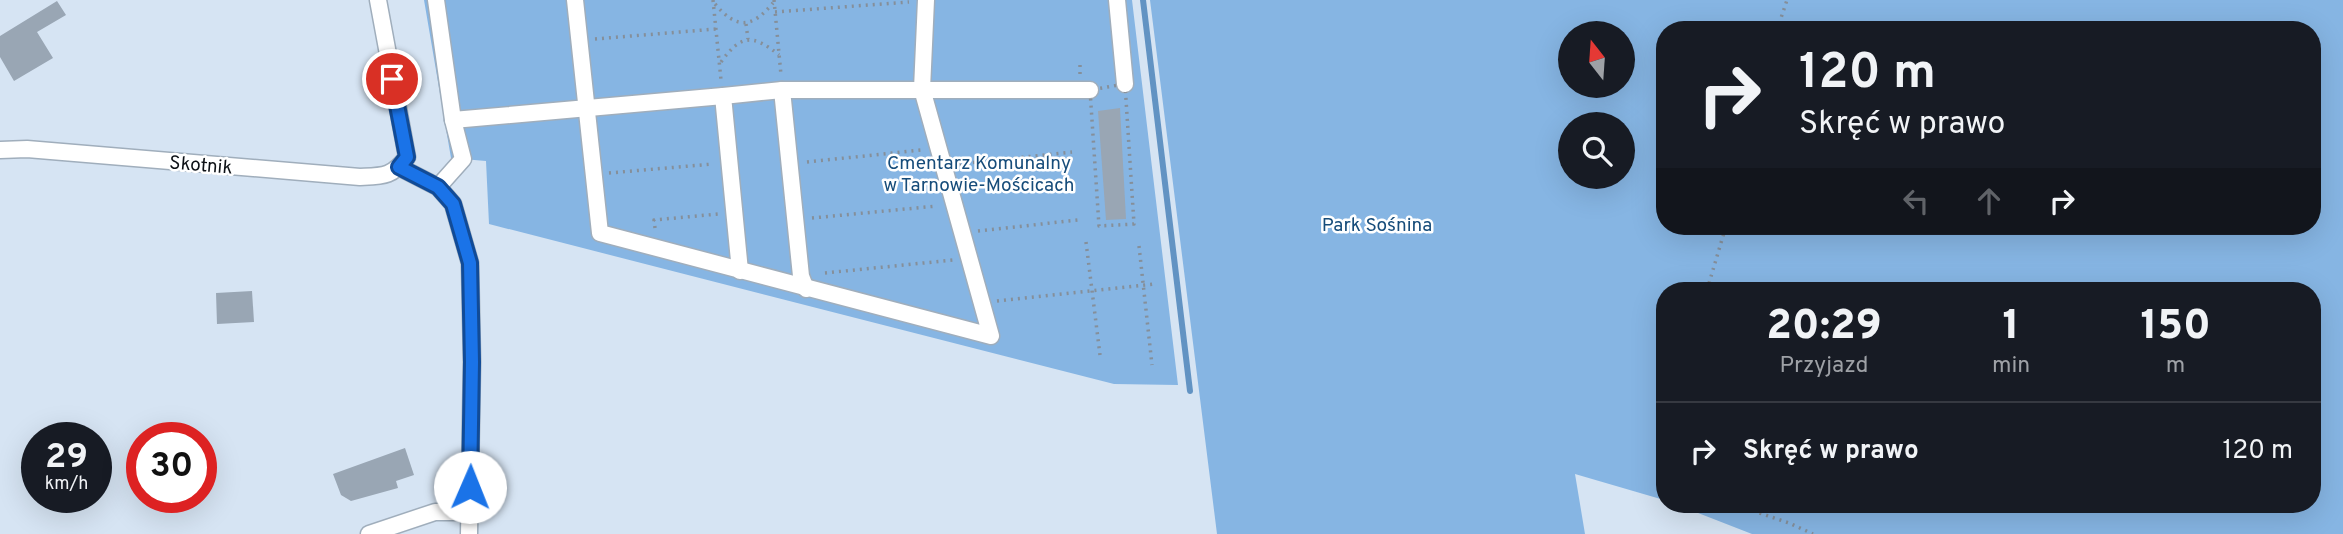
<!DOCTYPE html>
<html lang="pl">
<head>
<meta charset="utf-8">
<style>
	:root { --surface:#171b24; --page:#242831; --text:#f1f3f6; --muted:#9ea1a6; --line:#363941 }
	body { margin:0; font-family:Overpass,sans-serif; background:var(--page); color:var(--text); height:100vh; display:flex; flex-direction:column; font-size:26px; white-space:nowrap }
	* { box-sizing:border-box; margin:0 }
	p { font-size:23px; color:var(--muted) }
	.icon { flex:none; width:38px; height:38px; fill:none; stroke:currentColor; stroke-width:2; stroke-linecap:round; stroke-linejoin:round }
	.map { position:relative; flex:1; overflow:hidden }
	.sheet { position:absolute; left:1656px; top:282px; width:665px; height:231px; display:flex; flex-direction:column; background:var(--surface); border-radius:28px; box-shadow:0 7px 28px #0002 }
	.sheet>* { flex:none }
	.hud { position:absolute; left:1656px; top:21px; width:665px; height:214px; border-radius:28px; box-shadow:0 7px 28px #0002; background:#171b24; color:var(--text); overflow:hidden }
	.needle { width:46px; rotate:343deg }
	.buttons { position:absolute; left:1558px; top:21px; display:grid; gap:14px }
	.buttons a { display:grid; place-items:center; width:77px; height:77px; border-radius:50%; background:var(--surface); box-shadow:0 7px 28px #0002; font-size:35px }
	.speed { position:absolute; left:21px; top:422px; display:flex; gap:14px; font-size:35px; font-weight:700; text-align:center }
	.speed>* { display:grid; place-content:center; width:91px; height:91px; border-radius:50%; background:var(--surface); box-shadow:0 7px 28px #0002; line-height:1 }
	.speed small { font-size:18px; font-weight:400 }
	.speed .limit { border:10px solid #d22; background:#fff; color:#111 }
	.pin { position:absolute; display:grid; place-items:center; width:60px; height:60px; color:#fff; margin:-30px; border:4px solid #fff; border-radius:50%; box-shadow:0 2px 7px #0007 }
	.me { position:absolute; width:77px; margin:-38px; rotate:1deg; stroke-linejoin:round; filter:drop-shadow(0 0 5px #0008) }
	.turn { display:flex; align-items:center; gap:24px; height:147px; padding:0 28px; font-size:32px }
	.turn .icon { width:91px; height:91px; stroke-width:2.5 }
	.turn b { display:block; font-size:49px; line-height:60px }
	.lanes { display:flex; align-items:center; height:66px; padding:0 28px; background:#0003; justify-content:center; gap:35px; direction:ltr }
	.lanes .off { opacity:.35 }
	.eta { display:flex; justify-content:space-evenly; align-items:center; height:119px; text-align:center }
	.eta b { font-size:42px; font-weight:800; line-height:49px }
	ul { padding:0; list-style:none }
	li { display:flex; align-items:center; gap:21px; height:98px; padding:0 28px; border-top:2px solid var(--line) }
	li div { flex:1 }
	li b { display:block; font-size:26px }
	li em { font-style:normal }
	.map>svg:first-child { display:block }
	.green { fill:#86b5e3; fill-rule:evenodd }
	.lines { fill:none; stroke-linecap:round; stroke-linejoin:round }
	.stream { stroke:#6293c3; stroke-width:6 }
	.building { fill:#99a6b4 }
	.street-casing { stroke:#a0aebc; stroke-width:19 }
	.path { stroke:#858f9a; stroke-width:3.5; stroke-dasharray:2 5; stroke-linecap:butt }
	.street { stroke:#fff; stroke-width:16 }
	.route-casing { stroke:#114b97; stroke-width:18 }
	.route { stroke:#1a73e8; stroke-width:12 }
	.labels { text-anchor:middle; stroke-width:5; stroke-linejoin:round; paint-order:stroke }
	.park-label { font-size:19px; fill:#164c7a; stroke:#fff }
	.street-label { font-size:19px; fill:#0c1015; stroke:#fff }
</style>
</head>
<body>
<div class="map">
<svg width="2343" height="534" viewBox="0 0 2343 534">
	<rect width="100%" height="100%" fill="#d6e4f3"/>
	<g class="green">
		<path d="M424,0H1132L1178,385L1114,384L489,224L486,161L451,158Z"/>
		<path d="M1150,0H2343V534H1752L1675,504H2312V290H1664V500L1575,474L1585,534H1217ZM1664,30H2312V226H1664ZM1570,33H1622V86H1570ZM1570,124H1622V177H1570Z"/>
	</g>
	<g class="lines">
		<path class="stream" d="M1143,0L1190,391"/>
	</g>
	<g class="building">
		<path d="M57,1L66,15L37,32L53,58L14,81L0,57V36Z"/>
		<path d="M1120,108L1126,219L1106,220L1098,111Z"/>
		<path d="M252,291L254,322L217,324L216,293Z"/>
		<path d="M405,448L414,475L396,481L398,488L351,501L341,495L333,474Z"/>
	</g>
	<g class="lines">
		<g class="street-casing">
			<g id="street">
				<path d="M436,0L453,120L463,159L438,187"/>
				<path d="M575,0L600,233L991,336L922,89L926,0"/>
				<path d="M1117,0L1125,84"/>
				<path d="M453,120L723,96"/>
				<path d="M0,150L27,149L360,177C383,176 392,177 407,157L378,0"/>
				<path d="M399,167L438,187L453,204L470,263L472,362L469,534"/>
				<path d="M740,271L723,96L782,90"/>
				<path d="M806,289L801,276L782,90H1090"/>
				<path d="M369,534L435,512H470"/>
			</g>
		</g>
		<g class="path">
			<path d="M713,0L721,80"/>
			<path d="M774,0L781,75"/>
			<path d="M715,4C737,30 752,28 773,3"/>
			<path d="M775,12L909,2"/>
			<path d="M746,24L748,39"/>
			<path d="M1777,30L1787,0"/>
			<path d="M595,39L716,29"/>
			<path d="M721,62C741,34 753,34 779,55"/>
			<path d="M1080,65V74"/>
			<path d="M1125,84L1134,224L1099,226L1090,90Z"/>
			<path d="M807,162L921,150"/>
			<path d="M959,164L1072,152"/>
			<path d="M609,173L713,164"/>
			<path d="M812,218L937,206"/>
			<path d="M655,228L654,220L718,214"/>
			<path d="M978,231L1078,220"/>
			<path d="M1086,242L1100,355"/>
			<path d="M1139,246L1152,365"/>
			<path d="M825,273L953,260"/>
			<path d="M1707,290L1726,226"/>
			<path d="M997,301L1155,284"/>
			<path d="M1664,457L1659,478L1664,480"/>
			<path d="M1733,504L1789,523L1813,534"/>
		</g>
		<use href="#street" class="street"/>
	</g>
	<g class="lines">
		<g class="route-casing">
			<path id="route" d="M392,79L407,157L399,167L438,187L453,204L470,263L472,362L470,487"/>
		</g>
		<use href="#route" class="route"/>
	</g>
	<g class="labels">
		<g class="park-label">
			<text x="979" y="169">Cmentarz Komunalny<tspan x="979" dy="22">w Tarnowie-Mościcach</tspan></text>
			<text x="1377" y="231">Park Sośnina</text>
		</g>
		<g class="street-label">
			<text transform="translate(201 164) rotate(5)" y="7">Skotnik</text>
		</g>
	</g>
</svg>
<div class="buttons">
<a><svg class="needle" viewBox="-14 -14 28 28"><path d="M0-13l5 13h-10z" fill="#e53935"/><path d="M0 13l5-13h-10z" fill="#9ea1a6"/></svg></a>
<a><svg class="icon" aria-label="search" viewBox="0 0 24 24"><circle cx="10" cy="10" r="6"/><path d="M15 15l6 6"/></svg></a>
</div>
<div class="speed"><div>29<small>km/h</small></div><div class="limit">30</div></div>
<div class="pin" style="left:392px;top:79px;background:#d93025"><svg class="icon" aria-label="arrive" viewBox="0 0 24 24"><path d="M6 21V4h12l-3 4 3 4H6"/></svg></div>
<svg class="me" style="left:470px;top:487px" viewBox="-20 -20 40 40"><circle r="19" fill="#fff"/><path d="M0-13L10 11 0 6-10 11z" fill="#1a73e8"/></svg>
<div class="hud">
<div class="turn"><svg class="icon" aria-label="right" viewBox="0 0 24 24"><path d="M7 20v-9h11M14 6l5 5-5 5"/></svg><div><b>120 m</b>Skręć w prawo</div></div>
<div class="lanes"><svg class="icon off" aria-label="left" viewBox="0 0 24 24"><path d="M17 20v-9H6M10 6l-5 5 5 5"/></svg><svg class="icon off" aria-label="ahead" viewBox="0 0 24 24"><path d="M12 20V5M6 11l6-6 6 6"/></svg><svg class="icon" aria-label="right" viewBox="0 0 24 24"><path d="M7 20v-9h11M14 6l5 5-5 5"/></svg></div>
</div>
<section class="sheet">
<div class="eta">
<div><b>20:29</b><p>Przyjazd</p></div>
<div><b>1</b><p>min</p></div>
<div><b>150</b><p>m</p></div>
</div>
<ul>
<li><svg class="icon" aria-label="right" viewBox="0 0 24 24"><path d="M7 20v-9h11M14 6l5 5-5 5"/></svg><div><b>Skręć w prawo</b></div><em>120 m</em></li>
</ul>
</section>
</div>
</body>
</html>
